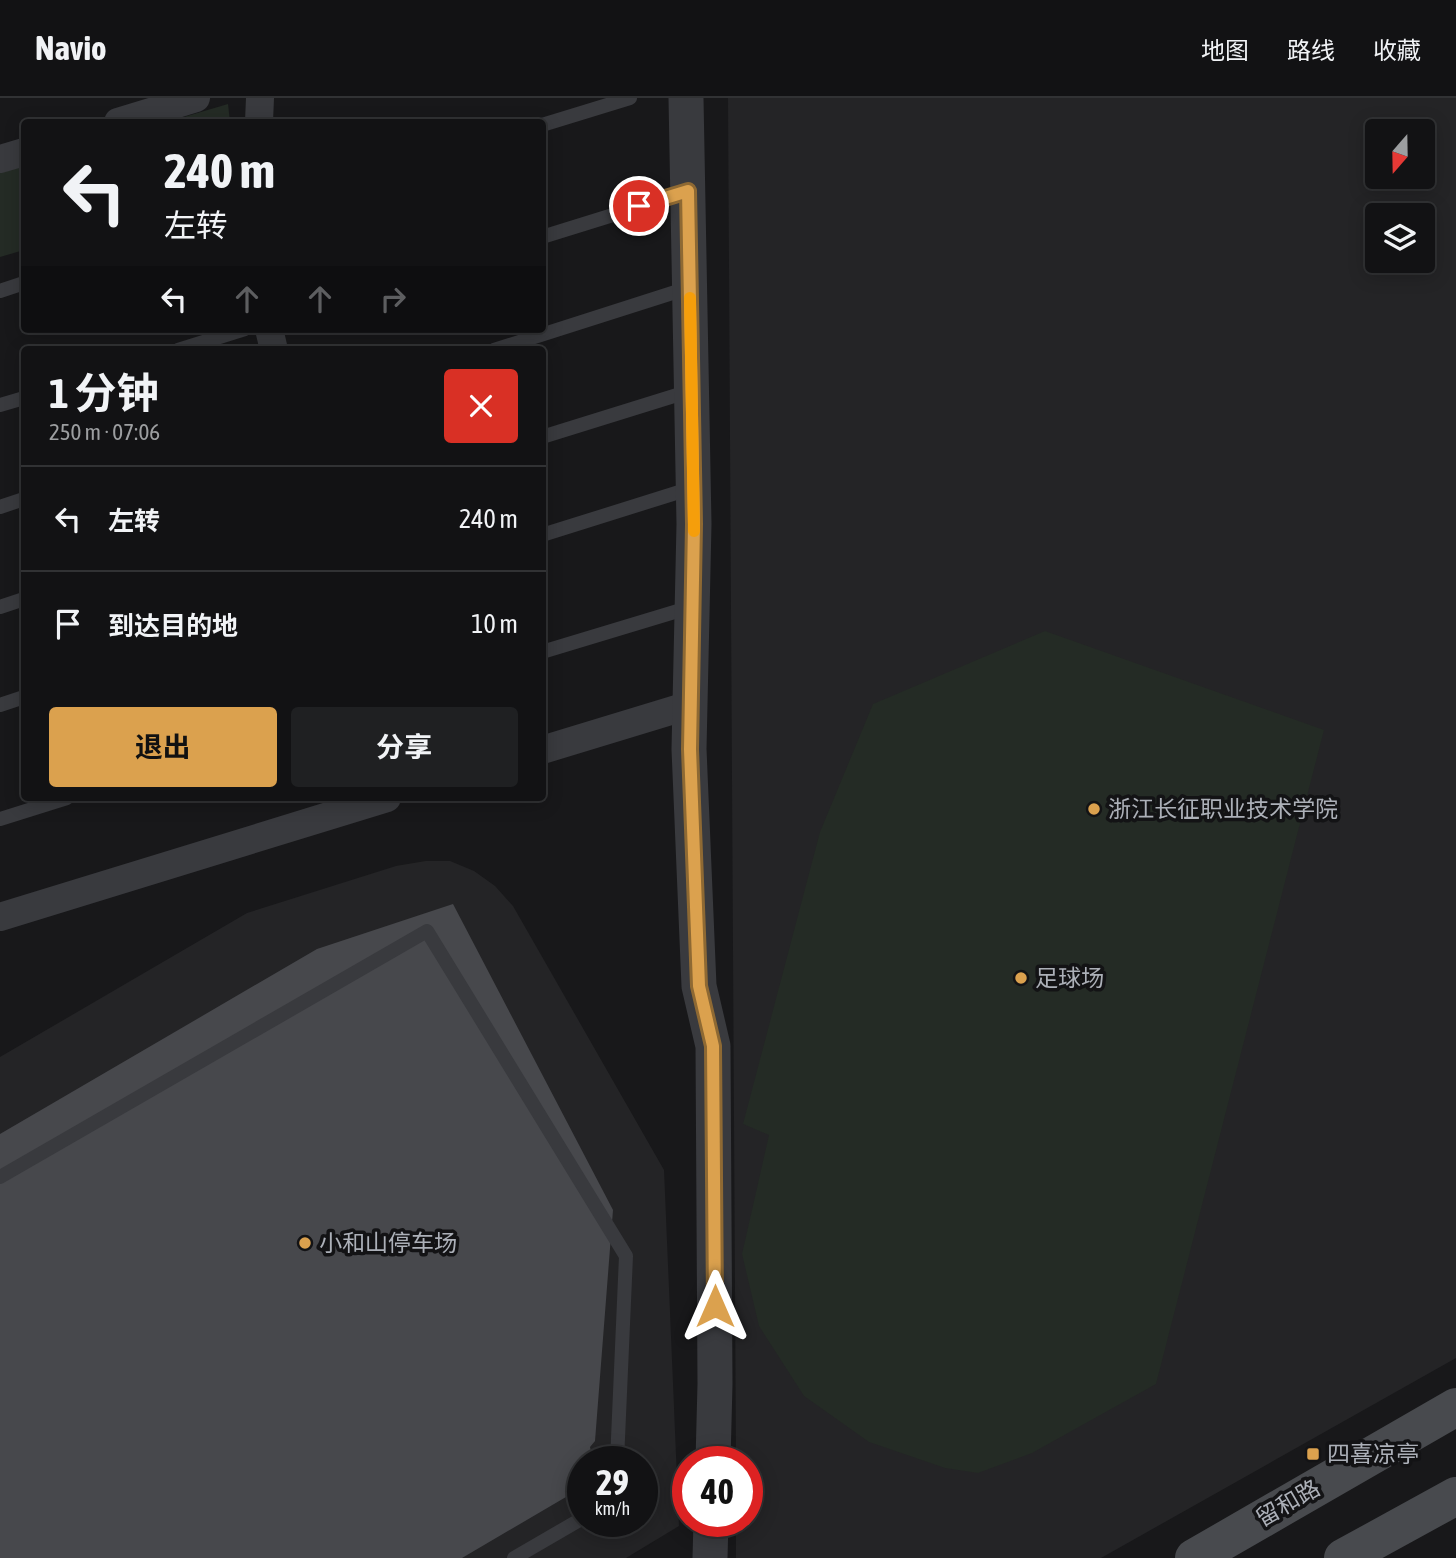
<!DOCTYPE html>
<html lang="zh">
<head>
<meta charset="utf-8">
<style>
	:root { --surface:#121214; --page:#1f2022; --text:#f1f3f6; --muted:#9c9ea0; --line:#313234; --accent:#dba14e }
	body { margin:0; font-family:"Asap Condensed","Noto Sans SC",sans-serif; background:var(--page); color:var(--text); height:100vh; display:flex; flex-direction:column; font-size:26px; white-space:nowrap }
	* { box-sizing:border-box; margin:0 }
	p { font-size:23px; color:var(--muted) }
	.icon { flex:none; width:38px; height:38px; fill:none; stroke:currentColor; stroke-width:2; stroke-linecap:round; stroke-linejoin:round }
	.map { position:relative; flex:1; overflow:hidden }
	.sheet { position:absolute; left:21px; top:248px; width:525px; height:455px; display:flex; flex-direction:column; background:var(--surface); border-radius:7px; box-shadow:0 4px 18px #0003,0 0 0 2px var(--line) }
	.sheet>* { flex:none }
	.hud { position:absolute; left:21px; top:21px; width:525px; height:214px; border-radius:7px; box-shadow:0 4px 18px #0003,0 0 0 2px var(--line); background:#121214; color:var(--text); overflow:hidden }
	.needle { width:46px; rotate:200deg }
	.tools { position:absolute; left:1365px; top:21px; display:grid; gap:14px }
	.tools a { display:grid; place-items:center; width:70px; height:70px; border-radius:7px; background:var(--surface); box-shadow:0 4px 18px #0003,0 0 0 2px var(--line); font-size:35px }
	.speed { position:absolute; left:567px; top:1348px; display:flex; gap:14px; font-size:35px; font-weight:700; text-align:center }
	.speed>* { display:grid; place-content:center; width:91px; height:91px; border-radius:50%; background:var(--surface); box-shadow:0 4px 18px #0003,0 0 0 2px var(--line); line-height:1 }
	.speed small { font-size:18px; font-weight:400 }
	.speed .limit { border:10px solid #d22; background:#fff; color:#111 }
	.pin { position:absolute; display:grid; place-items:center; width:60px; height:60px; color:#fff; margin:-30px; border:4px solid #fff; border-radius:50%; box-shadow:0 2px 7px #0007 }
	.me { position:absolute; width:77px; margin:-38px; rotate:0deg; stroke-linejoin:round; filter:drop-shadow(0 0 5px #0008) }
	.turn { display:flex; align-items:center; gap:24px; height:147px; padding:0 28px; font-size:32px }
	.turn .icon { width:91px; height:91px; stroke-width:2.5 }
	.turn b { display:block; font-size:49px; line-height:60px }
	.lanes { display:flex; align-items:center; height:66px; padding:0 28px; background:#0003; justify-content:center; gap:35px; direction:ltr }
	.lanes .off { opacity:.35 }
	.round { display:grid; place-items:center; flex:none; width:74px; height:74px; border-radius:7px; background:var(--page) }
	.summary { display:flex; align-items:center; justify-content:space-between; height:119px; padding:0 28px }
	h1 { font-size:42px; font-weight:700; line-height:52px }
	.cta { display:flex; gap:14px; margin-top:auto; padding:14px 28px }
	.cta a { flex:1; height:80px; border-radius:7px; background:var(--accent); color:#111; font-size:28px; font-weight:700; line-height:80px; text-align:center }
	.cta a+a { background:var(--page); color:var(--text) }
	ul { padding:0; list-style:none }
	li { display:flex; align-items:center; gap:21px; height:105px; padding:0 28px; border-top:2px solid var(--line) }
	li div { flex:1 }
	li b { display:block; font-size:26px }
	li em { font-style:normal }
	header { display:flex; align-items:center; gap:42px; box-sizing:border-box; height:98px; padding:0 35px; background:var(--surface); border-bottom:2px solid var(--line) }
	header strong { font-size:33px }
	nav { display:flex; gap:38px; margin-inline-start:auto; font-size:24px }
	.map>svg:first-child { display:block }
	.built { fill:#242426; fill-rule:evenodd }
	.green { fill:#242b25 }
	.building { fill:#47484c }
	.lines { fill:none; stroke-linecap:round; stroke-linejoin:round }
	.service { stroke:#393a3e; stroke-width:14 }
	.minor { stroke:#393a3e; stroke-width:28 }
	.tertiary { stroke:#393a3e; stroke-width:35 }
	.secondary { stroke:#484a4e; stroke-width:38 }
	.route-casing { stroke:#8e6933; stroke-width:18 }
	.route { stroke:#dba14e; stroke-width:12 }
	.slow { stroke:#f59e0b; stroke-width:12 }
	.poi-dot { fill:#dba14e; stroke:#131315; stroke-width:2.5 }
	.labels { text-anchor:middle; stroke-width:7; stroke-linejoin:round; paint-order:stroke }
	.poi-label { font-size:23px; fill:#acb0b8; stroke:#131315; text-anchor:start }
	.street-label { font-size:23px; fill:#acb0b8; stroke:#131315 }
</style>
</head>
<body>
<header>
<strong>Navio</strong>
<nav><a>地图</a><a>路线</a><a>收藏</a></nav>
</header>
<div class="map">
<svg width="1456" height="1460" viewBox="0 0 1456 1460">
	<rect width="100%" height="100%" fill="#18181a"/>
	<g class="built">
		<path d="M728,0H1456V1260L1101,1460H736V1423H747V1363H736ZM1377,33H1423V79H1377ZM1377,117H1423V163H1377Z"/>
		<path d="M426,763H450L474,773L495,788L513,808L664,1072L679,1428L626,1460H0V959L247,815L396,768ZM583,1363H642V1423H583Z"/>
	</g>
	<g class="green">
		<path d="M228,6L230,24H167Z"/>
		<path d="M24,68V152L0,159V75Z"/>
		<path d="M1045,533L1324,632L1156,1286L1032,1355L978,1375L945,1370L869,1344L804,1298L759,1228L742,1156L769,1037L743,1026L820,734L873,606Z"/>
	</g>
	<path class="building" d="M453,806L613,1112L595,1343L590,1349L593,1363H583V1389L462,1460H0V1036L317,851Z"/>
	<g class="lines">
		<g class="service">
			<path d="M542,27L630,0"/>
			<path d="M542,139L687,94"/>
			<path d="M0,193L24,185"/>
			<path d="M178,252L245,231"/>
			<path d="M494,252L688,190"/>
			<path d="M0,307L24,300"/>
			<path d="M542,339L690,293"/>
			<path d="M0,409L24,401"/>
			<path d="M542,437L692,390"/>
			<path d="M0,509L24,501"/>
			<path d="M542,554L691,509"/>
			<path d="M0,607L24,599"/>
			<path d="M0,721L67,700"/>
			<path d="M0,1079L427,833L626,1158L617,1363"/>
			<path d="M514,1460L583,1420"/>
		</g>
		<g class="minor">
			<path d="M118,24L196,0"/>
			<path d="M259,24L260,0"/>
			<path d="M0,61L24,54"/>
			<path d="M269,231L274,252"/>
			<path d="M542,652L690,607"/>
			<path d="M0,819L387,700"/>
		</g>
		<g class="tertiary">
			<path d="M686,0L694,426L689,651L699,888L713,948L715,1286L713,1363"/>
			<path d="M710,1460L711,1423"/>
		</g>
		<g class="secondary">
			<path d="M1194,1460L1456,1309"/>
			<path d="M1343,1460L1456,1398"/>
		</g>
	</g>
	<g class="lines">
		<g class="route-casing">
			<path id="route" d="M639,108L688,93L694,426L690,651L699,888L713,948L715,1208"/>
		</g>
		<use href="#route" class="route"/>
		<path class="slow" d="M690,200L694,433"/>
	</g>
	<g class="poi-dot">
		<circle cx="1094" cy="711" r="7"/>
		<circle cx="1021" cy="880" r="7"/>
		<circle cx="305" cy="1145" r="7"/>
		<rect x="1306" y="1349" width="14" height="14" rx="3.5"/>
	</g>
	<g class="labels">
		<g class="poi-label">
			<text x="1108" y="719">浙江长征职业技术学院</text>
			<text x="1035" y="888">足球场</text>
			<text x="319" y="1153">小和山停车场</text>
			<text x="1327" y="1364">四喜凉亭</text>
		</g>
		<g class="street-label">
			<text transform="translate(1288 1405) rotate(-30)" y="8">留和路</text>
		</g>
	</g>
</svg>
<div class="tools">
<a><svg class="needle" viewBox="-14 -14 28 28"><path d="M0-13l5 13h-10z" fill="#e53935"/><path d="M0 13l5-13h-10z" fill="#9c9ea0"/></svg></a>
<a><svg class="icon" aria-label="layers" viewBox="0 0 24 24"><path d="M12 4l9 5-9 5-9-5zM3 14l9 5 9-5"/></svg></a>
</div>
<div class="speed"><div>29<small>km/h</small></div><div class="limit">40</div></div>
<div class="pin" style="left:639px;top:108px;background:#d93025"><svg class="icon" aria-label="arrive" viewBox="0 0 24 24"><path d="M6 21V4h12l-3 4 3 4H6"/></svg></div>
<svg class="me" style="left:715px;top:1208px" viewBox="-20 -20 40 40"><path d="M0-17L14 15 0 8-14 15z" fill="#dba14e" stroke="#fff" stroke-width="4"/></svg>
<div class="hud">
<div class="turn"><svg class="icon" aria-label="left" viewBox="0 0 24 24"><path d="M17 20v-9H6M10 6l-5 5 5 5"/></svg><div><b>240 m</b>左转</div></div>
<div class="lanes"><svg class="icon" aria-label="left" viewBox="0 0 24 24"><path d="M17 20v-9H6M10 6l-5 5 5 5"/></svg><svg class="icon off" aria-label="ahead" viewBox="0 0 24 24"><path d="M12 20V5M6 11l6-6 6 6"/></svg><svg class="icon off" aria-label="ahead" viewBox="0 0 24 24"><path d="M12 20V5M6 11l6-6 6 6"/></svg><svg class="icon off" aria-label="right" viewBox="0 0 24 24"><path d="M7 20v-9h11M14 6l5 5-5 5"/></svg></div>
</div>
<section class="sheet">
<div class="summary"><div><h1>1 分钟</h1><p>250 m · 07:06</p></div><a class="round" style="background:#d93025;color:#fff"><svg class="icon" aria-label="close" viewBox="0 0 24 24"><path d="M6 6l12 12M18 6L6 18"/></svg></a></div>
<ul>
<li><svg class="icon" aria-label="left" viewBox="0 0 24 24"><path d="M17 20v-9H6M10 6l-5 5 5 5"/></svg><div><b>左转</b></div><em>240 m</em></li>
<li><svg class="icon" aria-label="arrive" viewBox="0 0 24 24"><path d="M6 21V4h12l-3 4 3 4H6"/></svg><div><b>到达目的地</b></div><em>10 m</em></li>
</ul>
<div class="cta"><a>退出</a><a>分享</a></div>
</section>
</div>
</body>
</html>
